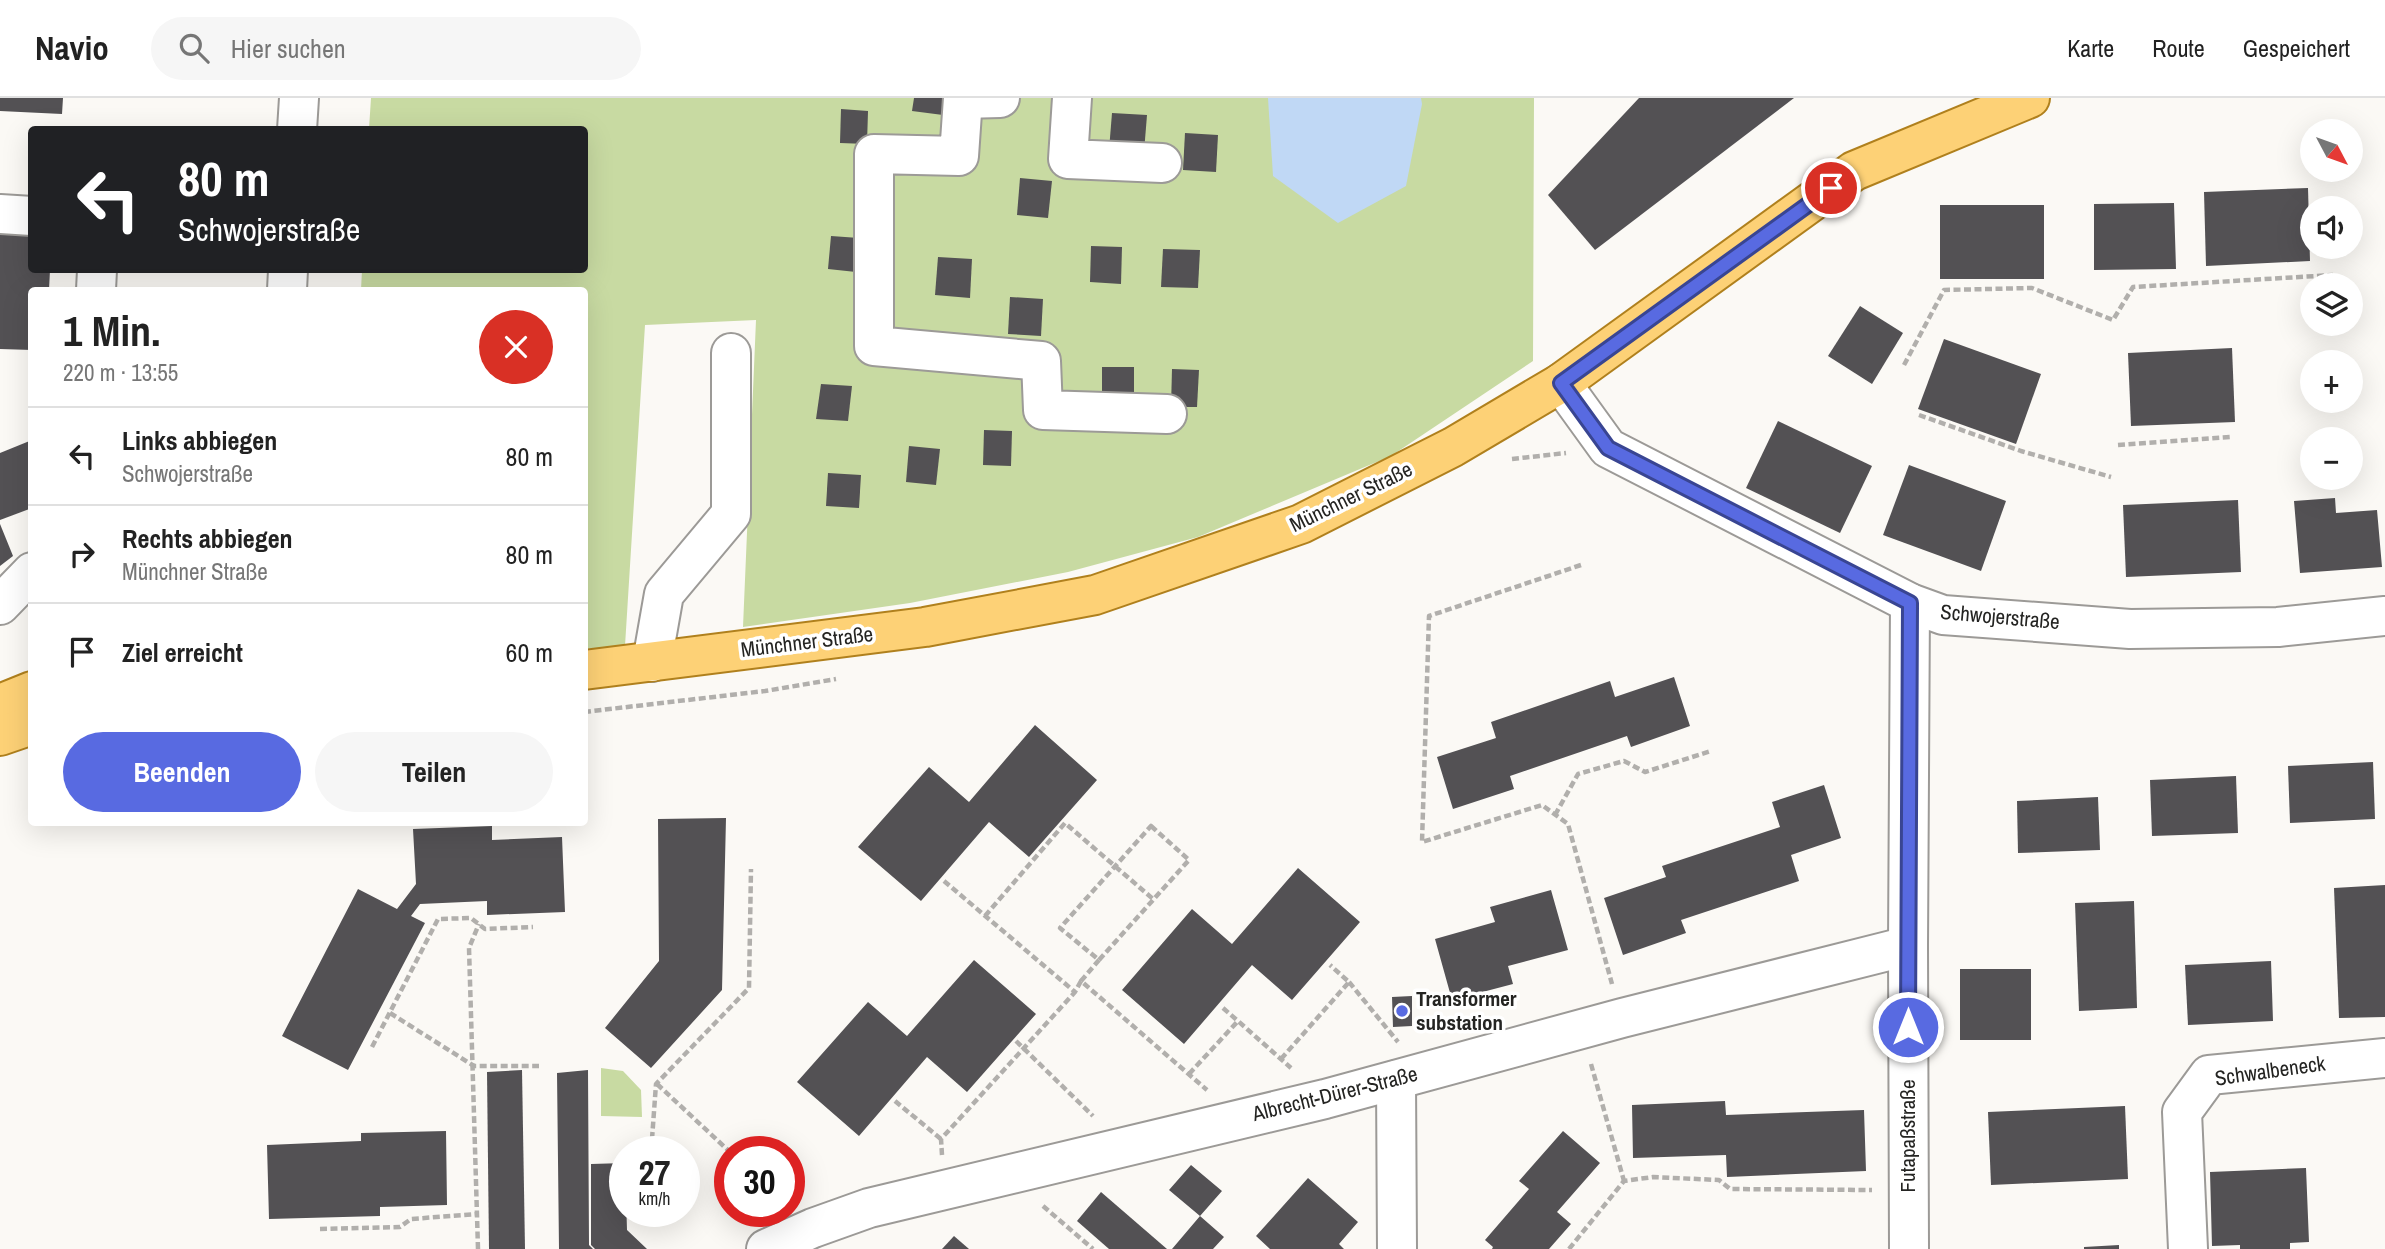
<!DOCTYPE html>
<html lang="de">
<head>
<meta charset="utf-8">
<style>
	:root { --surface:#fff; --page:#f6f6f6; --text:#222; --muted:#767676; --line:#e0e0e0; --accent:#586ae1 }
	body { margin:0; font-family:"Archivo Narrow",sans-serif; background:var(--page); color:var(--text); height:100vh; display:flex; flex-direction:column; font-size:26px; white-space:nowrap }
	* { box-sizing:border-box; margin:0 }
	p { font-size:23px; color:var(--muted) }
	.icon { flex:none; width:38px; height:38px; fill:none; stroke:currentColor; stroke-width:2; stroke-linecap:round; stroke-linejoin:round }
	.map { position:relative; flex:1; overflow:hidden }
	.details { position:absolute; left:28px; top:189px; width:560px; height:539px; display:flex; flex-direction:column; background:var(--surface); border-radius:7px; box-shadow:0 7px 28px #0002 }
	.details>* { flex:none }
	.guide { position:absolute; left:28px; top:28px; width:560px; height:147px; border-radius:7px; box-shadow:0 7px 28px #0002; background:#202124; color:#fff; overflow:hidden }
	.needle { width:46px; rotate:131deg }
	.buttons { position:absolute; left:2300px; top:21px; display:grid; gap:14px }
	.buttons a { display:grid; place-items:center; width:63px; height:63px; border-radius:50%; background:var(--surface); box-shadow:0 7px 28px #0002; font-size:35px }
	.speed { position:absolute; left:609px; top:1038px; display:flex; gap:14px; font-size:35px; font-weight:700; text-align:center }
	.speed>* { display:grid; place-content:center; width:91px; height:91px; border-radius:50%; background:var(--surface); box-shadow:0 7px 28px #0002; line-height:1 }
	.speed small { font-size:18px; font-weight:400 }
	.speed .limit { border:10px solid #d22; background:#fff; color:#111 }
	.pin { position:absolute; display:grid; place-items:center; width:60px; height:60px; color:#fff; margin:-30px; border:4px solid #fff; border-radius:50%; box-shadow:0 2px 7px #0007 }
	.me { position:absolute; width:77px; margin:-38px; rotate:0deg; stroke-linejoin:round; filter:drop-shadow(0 0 5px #0008) }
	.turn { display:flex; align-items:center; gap:24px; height:147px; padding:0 35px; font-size:32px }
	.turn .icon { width:91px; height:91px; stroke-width:2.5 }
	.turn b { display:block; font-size:49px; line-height:60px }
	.round { display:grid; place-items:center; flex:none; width:74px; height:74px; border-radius:37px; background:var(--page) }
	.overview { display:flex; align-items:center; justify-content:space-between; height:119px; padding:0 35px }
	h1 { font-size:42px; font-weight:800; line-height:52px }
	.primary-button { display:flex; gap:14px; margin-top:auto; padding:14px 35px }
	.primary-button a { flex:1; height:80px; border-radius:42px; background:var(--accent); color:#fff; font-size:28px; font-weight:800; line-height:80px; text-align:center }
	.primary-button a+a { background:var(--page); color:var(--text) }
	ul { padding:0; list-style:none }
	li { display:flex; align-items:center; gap:21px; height:98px; padding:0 35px; border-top:2px solid var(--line) }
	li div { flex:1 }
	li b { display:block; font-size:26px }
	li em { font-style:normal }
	header { display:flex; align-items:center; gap:42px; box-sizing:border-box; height:98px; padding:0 35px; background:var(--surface); border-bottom:2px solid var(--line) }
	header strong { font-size:33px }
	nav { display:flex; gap:38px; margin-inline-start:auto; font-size:24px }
	.search { width:490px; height:63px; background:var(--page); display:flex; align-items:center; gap:18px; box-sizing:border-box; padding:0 24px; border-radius:38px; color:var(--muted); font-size:26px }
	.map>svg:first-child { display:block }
	.green { fill:#c8daa2 }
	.water { fill:#c0d8f5 }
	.building { fill:#535154 }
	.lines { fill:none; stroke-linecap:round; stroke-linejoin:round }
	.minor-casing { stroke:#9c9a97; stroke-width:42 }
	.major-casing { stroke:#b0801d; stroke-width:42 }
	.path { stroke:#b1afac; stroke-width:4.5; stroke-dasharray:7 3.5; stroke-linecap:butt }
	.minor { stroke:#fff; stroke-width:38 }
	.major { stroke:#fdd176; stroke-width:38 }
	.route-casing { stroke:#394592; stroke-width:18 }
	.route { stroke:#586ae1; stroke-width:12 }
	.poi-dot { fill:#586ae1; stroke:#fff; stroke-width:2.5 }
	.labels { text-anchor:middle; stroke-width:7; stroke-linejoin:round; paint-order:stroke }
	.street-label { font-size:21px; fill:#242422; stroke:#fff }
	.poi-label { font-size:21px; font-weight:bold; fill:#242422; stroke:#fff; text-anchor:start }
</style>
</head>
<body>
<header>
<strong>Navio</strong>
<div class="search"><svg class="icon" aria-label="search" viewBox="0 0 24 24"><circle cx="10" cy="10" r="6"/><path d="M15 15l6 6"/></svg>Hier suchen</div>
<nav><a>Karte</a><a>Route</a><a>Gespeichert</a></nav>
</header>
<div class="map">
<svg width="2385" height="1151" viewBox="0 0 2385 1151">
	<rect width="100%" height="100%" fill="#fbf9f5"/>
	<g class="green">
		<path d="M371,0H1534L1533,263L1391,358L1198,439L1068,474L910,505L743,529L756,222L645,227L625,548L585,551L584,192H361L362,172H584V32L369,31Z"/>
		<path d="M601,970L623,973L641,992L642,1019L601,1018Z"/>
	</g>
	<path class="water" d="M1268,0H1421L1422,6L1406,88L1338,125L1273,78Z"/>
	<g class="building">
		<path d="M0,0H63L62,16L0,13Z"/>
		<path d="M914,0H945L943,17L912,13Z"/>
		<path d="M1639,0H1794L1595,152L1548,97Z"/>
		<path d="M841,11L868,13L867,46L840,45Z"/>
		<path d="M1112,15L1147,17L1144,54L1109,52Z"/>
		<path d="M1185,35L1218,37L1216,74L1183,72Z"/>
		<path d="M1020,80L1052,83L1048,120L1017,117Z"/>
		<path d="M2308,90L2310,163L2206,168L2204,94Z"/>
		<path d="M2174,105L2176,171L2094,172V106Z"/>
		<rect x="1940" y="107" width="104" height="74"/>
		<path d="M0,128L32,130V172H50L49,192H32V252L0,251Z"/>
		<path d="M831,138L859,140L856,174L828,171Z"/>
		<path d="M1091,148L1122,149L1121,186L1090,184Z"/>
		<path d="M1163,151L1200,152L1198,190L1161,189Z"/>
		<path d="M938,159L972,161L970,200L935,197Z"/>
		<path d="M1010,199L1043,201L1041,238L1008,236Z"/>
		<path d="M1860,208L1903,235L1872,286L1828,258Z"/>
		<path d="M1944,241L2041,276L2016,346L1918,311Z"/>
		<path d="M2232,250L2235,324L2131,328L2128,255Z"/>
		<rect x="1102" y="269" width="32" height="35"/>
		<path d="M1172,271L1199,272L1197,309H1171Z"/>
		<path d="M821,286L852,288L848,323L816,321Z"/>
		<path d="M1778,323L1872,368L1840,435L1746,390Z"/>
		<path d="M984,332L1012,333L1011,368L983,367Z"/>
		<path d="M32,342V410L0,422V355Z"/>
		<path d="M909,348L940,351L936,387L906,384Z"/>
		<path d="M1909,367L2006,403L1981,473L1883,437Z"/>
		<path d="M828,375L861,377L859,410L826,408Z"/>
		<path d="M2335,400L2336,415L2377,412L2382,469L2300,475L2294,403Z"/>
		<path d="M2238,402L2241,474L2126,479L2123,407Z"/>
		<path d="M0,426L13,458L0,468Z"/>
		<path d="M1674,579L1690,628L1631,649L1627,638L1510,678L1514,691L1453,711L1437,659L1496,640L1491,624L1610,583L1615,599Z"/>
		<path d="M1035,627L1097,682L1029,759L989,724L921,803L858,749L929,669L969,704Z"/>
		<path d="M2373,664L2375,721L2290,725L2288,668Z"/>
		<path d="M2236,678L2238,735L2152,738L2150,682Z"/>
		<path d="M1824,687L1841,740L1791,757L1799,783L1681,822L1686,835L1623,857L1604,800L1666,779L1662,768L1780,729L1772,704Z"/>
		<path d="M2098,699L2100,752L2018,755L2017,703Z"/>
		<path d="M726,720L722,892L651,970L605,930L659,863L658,721Z"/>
		<path d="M492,728V742L562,739L565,814L487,817V803L420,806L411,818L425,825L348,972L282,938L358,791L397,811L416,786L413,731Z"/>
		<path d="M1298,770L1360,824L1292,902L1252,867L1184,946L1122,892L1192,811L1232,846Z"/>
		<path d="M2385,787V919L2339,920L2334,790Z"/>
		<path d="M1551,792L1568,852L1508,868L1513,886L1452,902L1435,841L1495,824L1490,809Z"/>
		<path d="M2134,803L2137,910L2079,913L2075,805Z"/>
		<path d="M974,862L1036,916L967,994L927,959L859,1038L797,984L868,904L907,938Z"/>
		<path d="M2271,863L2273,923L2188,927L2185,867Z"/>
		<rect x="1960" y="871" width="71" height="71"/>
		<path d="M1412,898V928L1393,929L1392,899Z"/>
		<path d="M522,972L525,1151H489L487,974Z"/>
		<path d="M588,972L589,1147L593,1151H559L557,975Z"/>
		<path d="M1725,1003L1726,1017L1864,1012L1866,1073L1727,1079L1726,1057L1633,1060L1632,1007Z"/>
		<path d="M2125,1008L2128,1081L1991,1087L1988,1014Z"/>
		<path d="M446,1033L447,1107L380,1109V1118L269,1121L267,1047L361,1043V1035Z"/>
		<path d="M1563,1033L1600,1065L1557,1114L1571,1126L1549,1151H1492L1493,1149L1485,1142L1529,1091L1519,1083Z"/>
		<path d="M625,1065L627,1132L647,1151H595L591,1147V1066Z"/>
		<path d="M1191,1067L1222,1093L1200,1118L1224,1139L1213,1151H1172L1200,1118L1169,1092Z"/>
		<path d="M2306,1070L2309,1144L2290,1145V1151H2240V1147L2212,1148L2210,1074Z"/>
		<path d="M1308,1080L1358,1124L1339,1146L1344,1151H1270L1256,1138Z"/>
		<path d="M1101,1094L1167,1151H1109L1077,1123Z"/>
		<path d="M954,1138L969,1151H942Z"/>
		<path d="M2119,1147V1151H2084V1149Z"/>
	</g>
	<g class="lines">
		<g class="minor-casing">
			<g id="minor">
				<path d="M963,0L959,58L874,56V248L1041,263L1043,312L1167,316"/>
				<path d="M1072,0L1068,61L1162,65"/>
				<path d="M963,1L1000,0"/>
				<path d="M297,32L299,0"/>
				<path d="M0,116L32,118"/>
				<path d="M96,192L97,172"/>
				<path d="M287,192L288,172"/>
				<path d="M1561,285L1608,350L1910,505L1943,517L2130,531L2278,529L2385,518"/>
				<path d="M0,507L32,474"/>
				<path d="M652,564L664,496L731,416V255"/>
				<path d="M1396,982L1397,1151"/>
				<path d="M766,1151L813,1130L869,1110L1325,1001L1622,920L1908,848"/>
				<path d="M1909,1151L1908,848L1910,505"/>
				<path d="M2188,1151L2182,1014L2209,977L2385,960"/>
			</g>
		</g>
		<g class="major-casing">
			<g id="major">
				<path d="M584,572L925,529L1095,497L1301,426L1453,349L1561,285L1854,73L2030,0"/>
				<path d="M0,606L32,593"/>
				<path d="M0,638L32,627"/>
			</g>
		</g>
		<g class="path">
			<path d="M1904,267L1944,192L2032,190L2113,222L2133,189L2333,177"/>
			<path d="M1919,317L2021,353L2111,379"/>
			<path d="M2118,347L2230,339"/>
			<path d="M1512,361L1566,355"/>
			<path d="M1581,467L1429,518L1422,744L1542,707L1568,726L1612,886"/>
			<path d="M584,614L765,593L836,581"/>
			<path d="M1555,717L1578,676L1624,663L1645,674L1711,653"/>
			<path d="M1151,728L1189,762L1099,862L1060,830Z"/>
			<path d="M944,783L1075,894"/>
			<path d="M985,818L1065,725L1153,801"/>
			<path d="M1081,883L1099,862"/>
			<path d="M1349,884L1398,944"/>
			<path d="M1223,910L1238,923"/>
			<path d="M390,915L474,968H539"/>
			<path d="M1016,943L1093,1018"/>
			<path d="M372,949L438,821L471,820L485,831L533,829"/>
			<path d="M1281,961L1349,884L1330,867"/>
			<path d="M1591,966L1624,1083"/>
			<path d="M1189,976L1238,923L1291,970"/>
			<path d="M657,986L730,1054"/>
			<path d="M895,1003L941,1041"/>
			<path d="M652,1041L656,986L749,890L751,771"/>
			<path d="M942,1057L941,1041L1075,894L1081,883L1207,992"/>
			<path d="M1043,1108L1093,1151"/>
			<path d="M320,1131L400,1129L411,1121L477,1116"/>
			<path d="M478,1151L469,850L479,826"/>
			<path d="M1569,1151L1624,1083L1653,1079L1719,1082L1730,1091L1872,1092"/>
		</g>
		<use href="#minor" class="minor"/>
		<use href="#major" class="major"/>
	</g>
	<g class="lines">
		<g class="route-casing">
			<path id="route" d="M1831,90L1561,285L1608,350L1910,505L1908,929"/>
		</g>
		<use href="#route" class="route"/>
	</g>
	<circle class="poi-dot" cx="1402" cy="913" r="7"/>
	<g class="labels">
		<g class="street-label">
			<text transform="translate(1351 399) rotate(-26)" y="7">Münchner Straße</text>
			<text transform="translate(2000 519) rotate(5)" y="7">Schwojerstraße</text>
			<text transform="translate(807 544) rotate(-7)" y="7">Münchner Straße</text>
			<text transform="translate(2270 973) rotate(-8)" y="7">Schwalbeneck</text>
			<text transform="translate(1335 996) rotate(-14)" y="7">Albrecht-Dürer-Straße</text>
			<text transform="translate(1908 1038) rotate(-90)" y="7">Futapaßstraße</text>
		</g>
		<g class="poi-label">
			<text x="1416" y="908">Transformer<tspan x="1416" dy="24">substation</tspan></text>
		</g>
	</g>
</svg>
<div class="buttons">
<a><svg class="needle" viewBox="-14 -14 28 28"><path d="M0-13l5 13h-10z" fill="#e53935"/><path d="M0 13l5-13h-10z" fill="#767676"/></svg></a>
<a><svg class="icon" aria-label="sound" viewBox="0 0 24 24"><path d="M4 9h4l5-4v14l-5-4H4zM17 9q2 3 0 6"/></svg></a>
<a><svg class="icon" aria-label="layers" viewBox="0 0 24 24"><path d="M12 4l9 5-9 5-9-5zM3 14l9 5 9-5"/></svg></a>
<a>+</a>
<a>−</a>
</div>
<div class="speed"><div>27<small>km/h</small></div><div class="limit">30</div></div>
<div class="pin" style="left:1831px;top:90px;background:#d93025"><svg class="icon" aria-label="arrive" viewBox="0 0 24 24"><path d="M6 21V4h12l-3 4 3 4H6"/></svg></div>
<svg class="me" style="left:1908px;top:929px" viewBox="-20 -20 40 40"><circle r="17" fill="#586ae1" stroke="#fff" stroke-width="3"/><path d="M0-11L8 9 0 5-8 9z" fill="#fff"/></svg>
<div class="guide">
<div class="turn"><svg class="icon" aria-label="left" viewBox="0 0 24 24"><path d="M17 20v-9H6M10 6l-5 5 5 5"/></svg><div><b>80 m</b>Schwojerstraße</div></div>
</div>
<section class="details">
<div class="overview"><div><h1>1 Min.</h1><p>220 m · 13:55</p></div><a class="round" style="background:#d93025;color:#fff"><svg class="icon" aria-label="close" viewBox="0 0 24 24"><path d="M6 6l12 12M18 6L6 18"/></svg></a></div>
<ul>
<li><svg class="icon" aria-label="left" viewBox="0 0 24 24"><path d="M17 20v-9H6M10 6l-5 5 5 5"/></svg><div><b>Links abbiegen</b><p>Schwojerstraße</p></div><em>80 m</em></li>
<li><svg class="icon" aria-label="right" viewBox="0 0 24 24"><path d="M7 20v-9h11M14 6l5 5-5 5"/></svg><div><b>Rechts abbiegen</b><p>Münchner Straße</p></div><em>80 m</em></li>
<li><svg class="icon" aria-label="arrive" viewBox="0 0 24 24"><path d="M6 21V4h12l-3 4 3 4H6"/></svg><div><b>Ziel erreicht</b></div><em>60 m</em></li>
</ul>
<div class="primary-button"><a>Beenden</a><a>Teilen</a></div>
</section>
</div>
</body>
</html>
